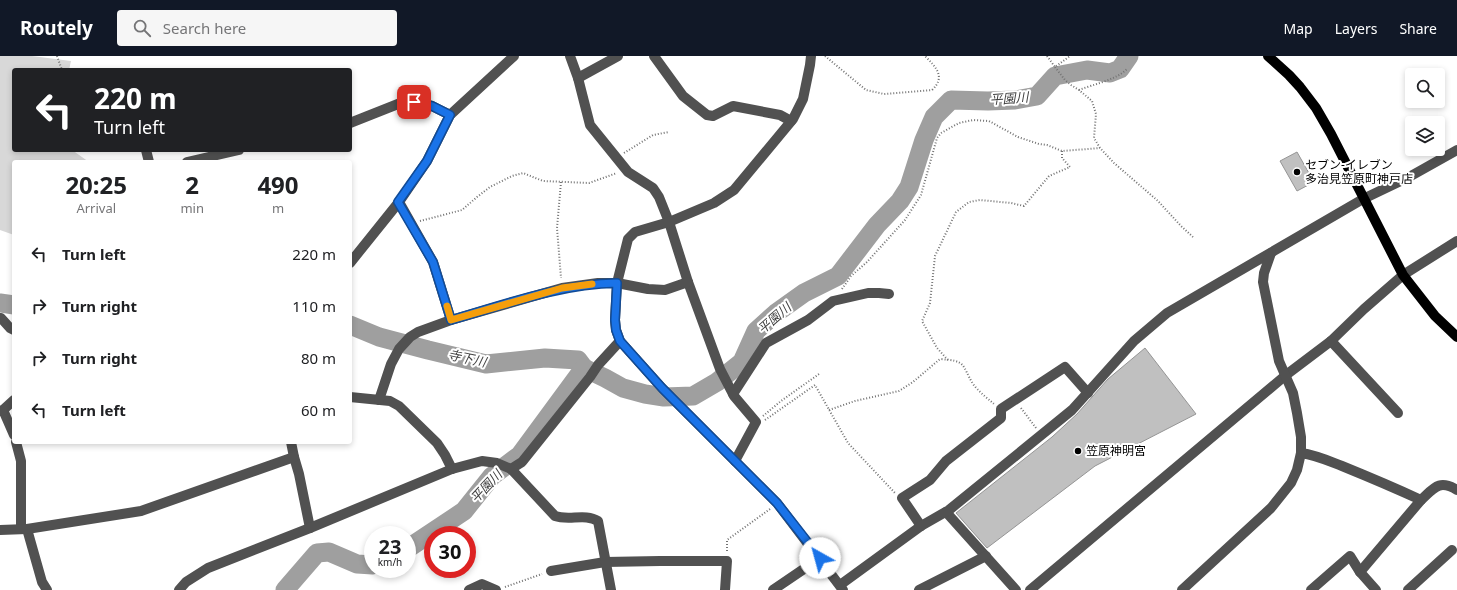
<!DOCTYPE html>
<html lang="en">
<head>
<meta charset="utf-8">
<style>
	:root { --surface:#fff; --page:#f6f6f6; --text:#202124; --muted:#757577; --accent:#111827 }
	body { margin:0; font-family:"Noto Sans","Noto Sans JP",sans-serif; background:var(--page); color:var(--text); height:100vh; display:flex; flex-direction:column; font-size:15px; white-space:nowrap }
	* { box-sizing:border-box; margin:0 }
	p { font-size:13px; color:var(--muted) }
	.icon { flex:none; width:22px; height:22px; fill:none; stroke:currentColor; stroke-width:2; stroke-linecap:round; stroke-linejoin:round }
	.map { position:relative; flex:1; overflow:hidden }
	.details { position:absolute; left:12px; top:104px; width:340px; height:284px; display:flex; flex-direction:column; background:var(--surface); border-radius:4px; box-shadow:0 2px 6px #0003 }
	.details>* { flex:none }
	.guide { position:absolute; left:12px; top:12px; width:340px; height:84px; border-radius:4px; box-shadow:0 2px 6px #0003; background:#202124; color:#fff; overflow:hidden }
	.fabs { position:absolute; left:1405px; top:12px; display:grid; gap:8px }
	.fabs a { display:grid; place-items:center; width:40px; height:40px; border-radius:4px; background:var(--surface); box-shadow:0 2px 6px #0003; font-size:20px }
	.speed { position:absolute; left:364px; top:470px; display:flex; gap:8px; font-size:20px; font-weight:700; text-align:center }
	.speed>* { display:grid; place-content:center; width:52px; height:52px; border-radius:50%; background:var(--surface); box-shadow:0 2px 6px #0003; line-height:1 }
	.speed small { font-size:10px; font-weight:400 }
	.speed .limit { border:6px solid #d22; background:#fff; color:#111 }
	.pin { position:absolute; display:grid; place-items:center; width:34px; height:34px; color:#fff; margin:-17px; border-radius:8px; box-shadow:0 2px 6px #0006 }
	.me { position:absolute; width:44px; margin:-22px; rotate:322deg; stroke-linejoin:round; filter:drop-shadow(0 0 3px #0008) }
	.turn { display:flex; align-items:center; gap:14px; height:84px; padding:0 16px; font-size:18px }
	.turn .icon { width:52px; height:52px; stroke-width:2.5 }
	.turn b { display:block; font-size:28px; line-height:34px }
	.eta { display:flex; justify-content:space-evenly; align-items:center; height:68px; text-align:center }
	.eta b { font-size:24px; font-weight:700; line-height:28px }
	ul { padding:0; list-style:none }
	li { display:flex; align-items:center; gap:12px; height:52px; padding:0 16px }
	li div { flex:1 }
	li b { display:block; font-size:15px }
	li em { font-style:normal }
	header { display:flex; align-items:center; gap:24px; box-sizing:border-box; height:56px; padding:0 20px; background:var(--accent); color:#fff }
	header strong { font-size:19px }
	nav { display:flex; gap:22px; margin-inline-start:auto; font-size:14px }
	.search { width:280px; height:36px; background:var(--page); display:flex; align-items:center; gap:10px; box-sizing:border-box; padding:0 14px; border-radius:4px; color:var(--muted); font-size:15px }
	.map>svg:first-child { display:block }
	.green { fill:#d8d8d8 }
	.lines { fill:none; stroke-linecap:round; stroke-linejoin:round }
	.river { stroke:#9f9f9f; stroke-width:19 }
	.building { fill:#c0c0c0; stroke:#959595 }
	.path { stroke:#737373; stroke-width:2; stroke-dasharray:1 2; stroke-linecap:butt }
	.minor { stroke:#515151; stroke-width:10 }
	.major { stroke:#000; stroke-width:10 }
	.route-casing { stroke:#114b97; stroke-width:10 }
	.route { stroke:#1a73e8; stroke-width:7 }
	.slow { stroke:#f59e0b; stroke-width:7 }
	.poi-dot { fill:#000; stroke:#fff; stroke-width:1.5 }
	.labels { text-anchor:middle; stroke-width:4; stroke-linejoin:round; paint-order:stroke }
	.poi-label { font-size:12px; fill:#000; stroke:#fff; text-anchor:start }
	.water-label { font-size:13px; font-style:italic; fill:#404040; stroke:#fff }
</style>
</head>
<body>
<header>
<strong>Routely</strong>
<div class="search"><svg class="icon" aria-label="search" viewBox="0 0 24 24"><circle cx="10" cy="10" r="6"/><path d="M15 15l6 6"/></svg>Search here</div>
<nav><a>Map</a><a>Layers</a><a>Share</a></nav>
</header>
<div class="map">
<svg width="1457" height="534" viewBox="0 0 1457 534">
	<rect width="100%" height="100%" fill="#fff"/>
	<path class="green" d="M0,0H32L71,5L69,14H14V94H72L89,106H14V179L0,174Z"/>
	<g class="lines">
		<g class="river">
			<path d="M0,247L14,249"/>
			<path d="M350,269L379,281L428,294L486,308L545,302L578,304L584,312"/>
			<path d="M584,312L605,322L623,332L645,338L664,341L693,340L717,326L742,306L756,275L776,257L804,237L838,220L877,169L900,145L909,131L924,84L934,61L951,44L988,45L1015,44L1037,40L1055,20L1087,14L1110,17L1120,13L1129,0"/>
			<path d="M407,493L464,455L492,420L520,399L584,312"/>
			<path d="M285,534L317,497L329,496L357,508L373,509"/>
		</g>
	</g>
	<g class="building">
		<path d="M1297,96L1314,126L1297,135L1280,105Z"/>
		<path d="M1145,292L1196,358L1095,410L987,492L956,457L1052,381L1077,358L1108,323Z"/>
	</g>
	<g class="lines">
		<g class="path">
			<path d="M57,0L62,14"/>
			<path d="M825,0L866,34L884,38L932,34C946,21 936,11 925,0"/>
			<path d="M1047,0L1055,11L1070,0"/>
			<path d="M1055,11L1065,24L1071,29L1079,34L1092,45L1096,58L1094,82L1100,92L1114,107L1158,145L1181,170L1193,181"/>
			<path d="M1079,34C1094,28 1116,24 1127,13"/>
			<path d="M624,97L653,79L669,76"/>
			<path d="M561,126L557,172L561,222"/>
			<path d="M420,165L462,154L477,141L490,131L512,120L523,117L543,125L589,127L617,117"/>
			<path d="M842,233L851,220L867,206L905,164L921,139L937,82L941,77L959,67L973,64L989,65L1018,81L1039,88L1047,89L1062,95L1100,92"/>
			<path d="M948,304L937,292L922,265L930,247L935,200L956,156L969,146L980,144L1011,147L1024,150L1049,120L1070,111L1062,102V95"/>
			<path d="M1021,352L1036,372"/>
			<path d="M829,354L855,345L899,335L913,326L940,303C967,305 961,308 973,328C978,335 987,342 994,348"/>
			<path d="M763,360L781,345L819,318"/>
			<path d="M765,364L815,329L848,387L895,437"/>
			<path d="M727,495V484L770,453"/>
			<path d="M505,531L542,518"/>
		</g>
		<g class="minor">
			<path d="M570,0L578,22L590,69L628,116L653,132L659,141L669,166L688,226L720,313L734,340L756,366L735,405"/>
			<path d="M654,0L683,40L707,59L713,60L733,50L780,59L791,65"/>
			<path d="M811,0L810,9L803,43L793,63L734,134L714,147L669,166L635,176L628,183L617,227L615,264L616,274L620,285L662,332L777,447L843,534"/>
			<path d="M578,22L618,0"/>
			<path d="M350,67L403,46H414L432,50L450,59"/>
			<path d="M146,94L149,106"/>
			<path d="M187,106L239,94"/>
			<path d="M399,146L433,206L451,264"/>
			<path d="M350,207L399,146L427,105L450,59L514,0"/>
			<path d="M1,262L10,272L14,274"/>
			<path d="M1331,285L1398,357"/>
			<path d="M733,338L766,287L808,264L833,245L868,237H879L889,238"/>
			<path d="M350,341L390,345L399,350L437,387L445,399L452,413"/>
			<path d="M379,344L391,308L399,293L410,281L418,276L451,264L562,232L598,227H617L648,233L665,234L688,226"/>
			<path d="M3,354L14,379"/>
			<path d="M0,355L3,354L14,344"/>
			<path d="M16,386L21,405V473"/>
			<path d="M291,386L294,401L299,418L310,472"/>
			<path d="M1301,397C1316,399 1329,405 1342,410C1369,421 1395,432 1421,444L1360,516L1376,534"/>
			<path d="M511,413L522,406L590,321L598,309L620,285"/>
			<path d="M1421,444C1434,432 1439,423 1457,434"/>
			<path d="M946,456L1016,534"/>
			<path d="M921,470L902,442L930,424L946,405L1001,362V353L1065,311L1088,337"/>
			<path d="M27,473L42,526L47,534"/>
			<path d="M0,474L27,473L141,455L294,401"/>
			<path d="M551,515L605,506L660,505H727L725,534"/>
			<path d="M840,529L921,470L949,454L1072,354L1134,285L1167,257L1363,143L1409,121L1457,94"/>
			<path d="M179,534L186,526L208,512L310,472L452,413L482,405L497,407L511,413L555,460C569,465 585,457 598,465L611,534"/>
			<path d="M469,534L482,528L496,534"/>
			<path d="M773,534L820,502"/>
			<path d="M919,534L986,500"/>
			<path d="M1030,534L1286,319L1331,285L1364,253L1403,219L1457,185"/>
			<path d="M1182,534L1271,452L1291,427L1297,414L1301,397V381L1297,357L1293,337L1279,305L1263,226L1264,217L1271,197"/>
			<path d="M1311,534L1350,500L1360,516"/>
			<path d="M1408,534L1452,494"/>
		</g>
		<path class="major" d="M1268,0L1289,19L1300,31L1316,52L1331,78L1403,219L1435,260L1457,281"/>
	</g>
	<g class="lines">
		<g class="route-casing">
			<path id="route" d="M414,46L432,50L450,59L427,105L398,146L433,206L451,264C506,248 560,228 617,227L615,264L616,274L620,285L662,332L777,447L820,502"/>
		</g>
		<use href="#route" class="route"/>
		<path class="slow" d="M447,250L451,264L562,232L592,228"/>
	</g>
	<g class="poi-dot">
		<circle cx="1297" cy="116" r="4"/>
		<circle cx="1078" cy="395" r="4"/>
	</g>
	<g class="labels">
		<g class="poi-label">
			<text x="1305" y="113">セブン-イレブン<tspan x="1305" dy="14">多治見笠原町神戸店</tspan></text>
			<text x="1086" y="399">笠原神明宮</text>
		</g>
		<g class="water-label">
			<text transform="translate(1009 42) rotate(-4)" y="5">平園川</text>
			<text transform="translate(774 262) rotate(-41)" y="5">平園川</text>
			<text transform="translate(467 302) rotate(12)" y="5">寺下川</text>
			<text transform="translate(486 430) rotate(-47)" y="5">平園川</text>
		</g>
	</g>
</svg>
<div class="fabs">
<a><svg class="icon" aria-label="search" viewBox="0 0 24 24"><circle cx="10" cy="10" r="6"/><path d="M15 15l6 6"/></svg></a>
<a><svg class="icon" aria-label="layers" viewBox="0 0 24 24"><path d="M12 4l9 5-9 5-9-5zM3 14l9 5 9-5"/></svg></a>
</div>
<div class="speed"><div>23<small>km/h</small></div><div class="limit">30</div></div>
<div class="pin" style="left:414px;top:46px;background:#d93025"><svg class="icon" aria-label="arrive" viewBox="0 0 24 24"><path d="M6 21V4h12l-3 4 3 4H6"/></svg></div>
<svg class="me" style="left:820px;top:502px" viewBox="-20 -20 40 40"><circle r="19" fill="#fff"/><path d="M0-13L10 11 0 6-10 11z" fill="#1a73e8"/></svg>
<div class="guide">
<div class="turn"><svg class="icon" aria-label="left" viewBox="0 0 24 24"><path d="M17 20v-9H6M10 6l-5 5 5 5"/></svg><div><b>220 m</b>Turn left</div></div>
</div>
<section class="details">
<div class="eta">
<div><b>20:25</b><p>Arrival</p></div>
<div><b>2</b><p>min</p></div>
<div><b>490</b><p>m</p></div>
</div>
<ul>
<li><svg class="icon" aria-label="left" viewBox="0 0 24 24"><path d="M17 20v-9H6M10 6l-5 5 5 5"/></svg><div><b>Turn left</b></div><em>220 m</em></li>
<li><svg class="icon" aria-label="right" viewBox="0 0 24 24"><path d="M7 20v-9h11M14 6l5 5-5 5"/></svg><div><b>Turn right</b></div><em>110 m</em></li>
<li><svg class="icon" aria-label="right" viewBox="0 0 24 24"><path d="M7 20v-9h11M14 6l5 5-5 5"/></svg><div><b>Turn right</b></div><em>80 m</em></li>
<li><svg class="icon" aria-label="left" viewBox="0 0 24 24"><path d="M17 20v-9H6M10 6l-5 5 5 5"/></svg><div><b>Turn left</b></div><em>60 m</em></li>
</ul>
</section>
</div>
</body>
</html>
